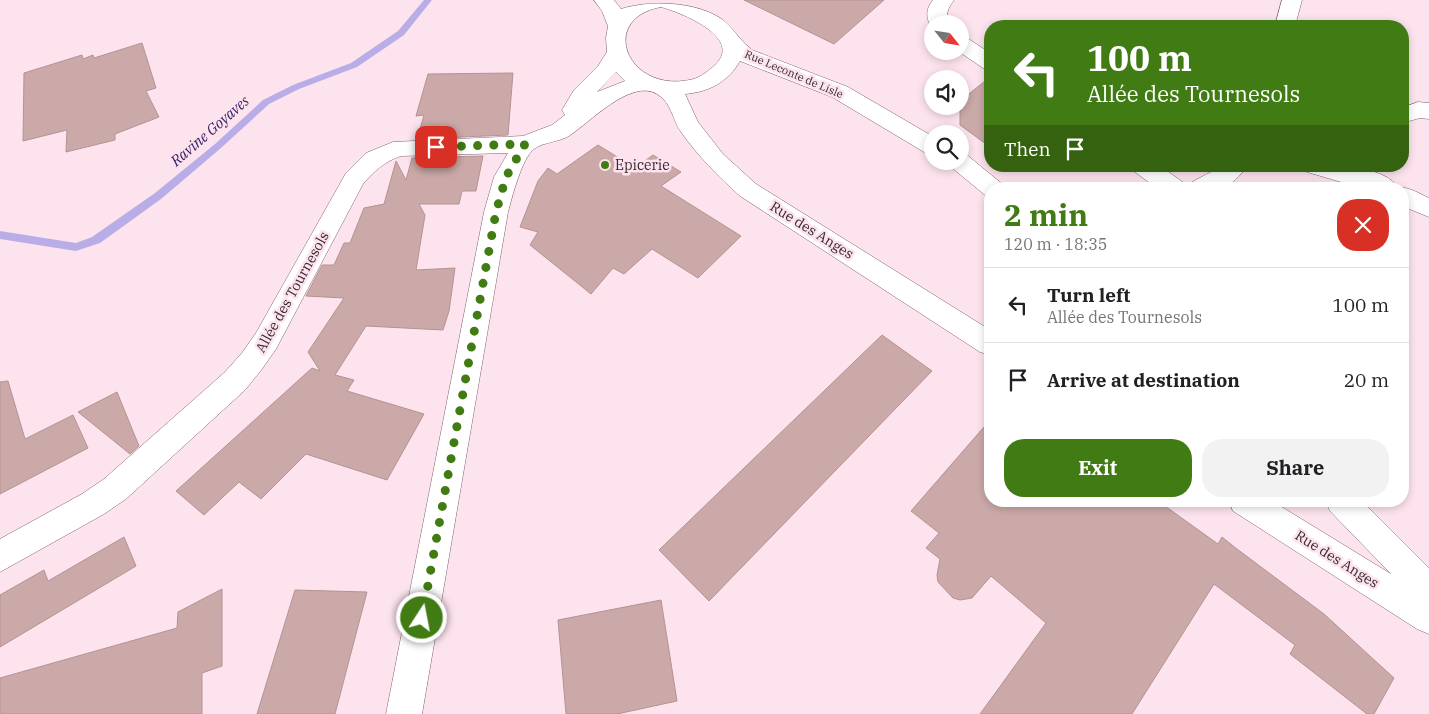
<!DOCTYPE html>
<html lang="en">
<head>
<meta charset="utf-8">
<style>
	:root { --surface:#fff; --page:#f2f2f2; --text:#202124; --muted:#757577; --line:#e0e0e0; --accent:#417b13 }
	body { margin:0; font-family:"IBM Plex Serif",serif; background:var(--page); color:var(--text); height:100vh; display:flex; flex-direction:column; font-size:19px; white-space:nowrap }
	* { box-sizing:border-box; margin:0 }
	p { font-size:16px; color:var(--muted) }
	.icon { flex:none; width:28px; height:28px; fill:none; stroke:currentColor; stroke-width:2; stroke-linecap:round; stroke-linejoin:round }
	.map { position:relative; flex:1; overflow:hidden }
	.details { position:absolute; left:984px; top:182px; width:425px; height:325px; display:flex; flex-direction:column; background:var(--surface); border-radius:20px; box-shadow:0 2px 8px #0003 }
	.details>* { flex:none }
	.top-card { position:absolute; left:984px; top:20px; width:425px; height:152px; border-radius:20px; box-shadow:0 2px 8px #0003; background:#417b13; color:#fff; overflow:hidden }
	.needle { width:32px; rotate:120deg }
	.buttons { position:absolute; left:924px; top:15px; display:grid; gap:10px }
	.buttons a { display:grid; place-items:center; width:45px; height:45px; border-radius:50%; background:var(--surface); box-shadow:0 2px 8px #0003; font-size:25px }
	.pin { position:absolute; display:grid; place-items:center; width:42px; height:42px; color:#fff; margin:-21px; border-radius:10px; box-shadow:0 2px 8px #0006 }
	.me { position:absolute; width:55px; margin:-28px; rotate:11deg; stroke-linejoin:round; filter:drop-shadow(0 0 4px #0008) }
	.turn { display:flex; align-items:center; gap:18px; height:105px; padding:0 20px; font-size:22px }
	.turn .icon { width:65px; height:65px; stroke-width:2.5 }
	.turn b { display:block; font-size:35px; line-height:42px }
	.then { display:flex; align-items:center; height:48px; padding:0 20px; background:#0003; gap:10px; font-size:19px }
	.round { display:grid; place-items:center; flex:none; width:52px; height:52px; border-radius:20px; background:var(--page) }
	.headline { display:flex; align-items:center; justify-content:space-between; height:85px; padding:0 20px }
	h1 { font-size:30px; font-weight:700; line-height:38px; color:var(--accent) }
	.button { display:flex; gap:10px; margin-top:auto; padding:10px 20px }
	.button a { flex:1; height:58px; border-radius:20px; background:var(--accent); color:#fff; font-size:20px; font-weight:700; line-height:58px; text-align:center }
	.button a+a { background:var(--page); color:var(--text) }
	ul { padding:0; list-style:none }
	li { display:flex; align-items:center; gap:15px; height:75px; padding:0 20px; border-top:1px solid var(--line) }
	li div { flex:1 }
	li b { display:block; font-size:19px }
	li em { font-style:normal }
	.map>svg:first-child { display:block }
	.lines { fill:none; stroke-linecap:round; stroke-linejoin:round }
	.stream { fill:#b9ade8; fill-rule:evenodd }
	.building { fill:#cba9a8; stroke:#b49392 }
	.minor-casing { stroke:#7e636e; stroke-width:1 }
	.minor { fill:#fff; fill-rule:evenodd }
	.route { stroke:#417b13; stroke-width:9; stroke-dasharray:0 16.2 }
	.poi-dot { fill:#417b13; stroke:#fde3ee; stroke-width:2 }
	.labels { text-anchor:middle; stroke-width:5; stroke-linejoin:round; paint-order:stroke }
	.far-street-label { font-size:11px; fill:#372b30; stroke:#fde3ee }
	.poi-label { font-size:14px; fill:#372b30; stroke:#fde3ee; text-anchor:start }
	.street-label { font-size:14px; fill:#372b30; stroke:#fde3ee }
	.water-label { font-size:15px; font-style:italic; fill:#301a5e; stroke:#fde3ee }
</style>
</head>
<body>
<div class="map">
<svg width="1429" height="714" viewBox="0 0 1429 714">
	<rect width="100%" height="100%" fill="#fde3ee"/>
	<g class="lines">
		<path class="stream" d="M424,0H432L404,35L357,67L299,89L269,104L221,148L161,199L100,243L76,251L0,239V231L76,243L92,237L155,193L215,144L263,100L293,85L351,63L398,31Z"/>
	</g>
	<g class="building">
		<path d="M744,0H884L834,44Z"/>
		<path d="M142,43L156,88L146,91L159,117L115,134V140L66,152L67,130L23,141L24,73L82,55L83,59L93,55L94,58Z"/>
		<path d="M513,73L508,135L417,139L424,115L416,116L428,74Z"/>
		<path d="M990,77V147L960,125V101Z"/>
		<path d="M598,145L635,168L653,155L681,172L661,186L741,236L698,278L652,249L624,274L613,268L591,294L530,245L538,232L520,227L538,181L548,168L557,174Z"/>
		<path d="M483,156L476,191H462L459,204H419L425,215L416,270L455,268L449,311L443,330L366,326L335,375L354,380L347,391L424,414L387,480L306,454L261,499L239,482L204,515L176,491L312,368L320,371L308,352L344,298L306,296L322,265H334L344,243H350L364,208L384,204L396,161L406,180L412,158Z"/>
		<path d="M882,335L932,371L709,601L659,550Z"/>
		<path d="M8,381L25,439L73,415L88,448L0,494V382Z"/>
		<path d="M117,392L139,446L130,454L78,412Z"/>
		<path d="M990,420V501H1158L1218,544L1222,537L1237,549L1324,614L1394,678L1374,714H1367L1290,654L1295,645L1214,584L1132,714H980L1046,623L991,576L972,598L960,600L953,598L938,582L937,575L940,559L926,548L939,533L911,511Z"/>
		<path d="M124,537L136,566L0,647V595L44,570L48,581Z"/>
		<path d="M222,589V666L202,673V714H0V678L177,628L178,612Z"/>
		<path d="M295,590L367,592L335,714H257Z"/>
		<path d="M661,600L677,701L617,714H566L558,620Z"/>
	</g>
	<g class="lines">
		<g class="minor-casing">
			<g id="minor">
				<path d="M594,0H614L621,9C649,0 697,1 723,20C734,29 741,42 752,50L848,87L932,136V154L924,152L832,97L740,61C728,82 709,92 685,94L698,122L723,154L756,184L990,330V355L980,352L740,196C718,176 698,156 681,132C672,119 672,103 657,94C631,78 589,123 569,136C559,142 543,142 534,149C522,158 512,197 508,212L422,714H386L484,212L494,177L508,153L401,156C385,161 373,172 363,184L276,349L262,369L245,390L126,499L104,514L0,572V539L82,494L104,479L225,372L242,353L256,333L346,173L366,153L393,142L523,136L552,125L565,115L562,110L574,90L598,66L607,52L606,38L608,26L602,11ZM661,7C680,12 743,37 716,64C710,70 702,76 694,79C628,96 596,19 661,7ZM616,72L625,81L597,92Z"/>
				<path d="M933,0H954C949,7 944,15 949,24H932V28C926,19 925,9 933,0Z"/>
				<path d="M1282,0H1302L1295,26H1275Z"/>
				<path d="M960,36L967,38L990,53V70L983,68L958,51H960Z"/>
				<path d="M1418,102L1429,103V119L1420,118L1402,123V108Z"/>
				<path d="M960,153L967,155L1001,183L1005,189H990V197L985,195L951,167L948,161H960Z"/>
				<path d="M1131,166H1160L1184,183L1187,187C1191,180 1211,174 1220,166H1247C1241,176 1231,184 1221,189H1158L1135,172Z"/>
				<path d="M1303,166C1328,166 1385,164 1398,188C1408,186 1420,194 1429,198V217L1402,206V189H1365L1307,172Z"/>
				<path d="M1229,501H1272L1391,574L1330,511L1326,501H1362L1429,568V634L1417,629L1233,511Z"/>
			</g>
		</g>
		<use href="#minor" class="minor"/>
	</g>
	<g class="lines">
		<path class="route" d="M422,618L496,212L506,177L525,144L436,147"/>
	</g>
	<circle class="poi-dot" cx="605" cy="165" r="5"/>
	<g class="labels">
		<g class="far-street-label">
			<text transform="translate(794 74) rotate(23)" y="4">Rue Leconte de Lisle</text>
		</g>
		<g class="poi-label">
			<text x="615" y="170">Epicerie</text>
		</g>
		<g class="street-label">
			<text transform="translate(812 230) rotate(32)" y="5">Rue des Anges</text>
			<text transform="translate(292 292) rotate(-61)" y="5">Allée des Tournesols</text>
			<text transform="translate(1337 559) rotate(32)" y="5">Rue des Anges</text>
		</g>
		<g class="water-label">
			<text transform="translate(210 131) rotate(-41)" y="5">Ravine Goyaves</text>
		</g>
	</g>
</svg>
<div class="buttons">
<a><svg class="needle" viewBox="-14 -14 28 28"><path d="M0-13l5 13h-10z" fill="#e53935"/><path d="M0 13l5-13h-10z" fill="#757577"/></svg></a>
<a><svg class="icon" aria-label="sound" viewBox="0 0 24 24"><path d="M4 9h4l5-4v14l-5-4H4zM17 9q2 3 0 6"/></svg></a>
<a><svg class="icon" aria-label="search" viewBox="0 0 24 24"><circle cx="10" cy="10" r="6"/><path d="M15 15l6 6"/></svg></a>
</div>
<div class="pin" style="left:436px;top:147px;background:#d93025"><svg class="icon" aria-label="arrive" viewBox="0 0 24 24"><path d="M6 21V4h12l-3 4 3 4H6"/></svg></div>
<svg class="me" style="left:422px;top:618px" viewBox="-20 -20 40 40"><circle r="17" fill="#417b13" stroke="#fff" stroke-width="3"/><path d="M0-11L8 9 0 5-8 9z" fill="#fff"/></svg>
<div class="top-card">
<div class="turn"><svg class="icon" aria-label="left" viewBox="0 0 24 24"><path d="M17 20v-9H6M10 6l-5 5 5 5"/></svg><div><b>100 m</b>Allée des Tournesols</div></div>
<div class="then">Then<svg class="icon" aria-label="arrive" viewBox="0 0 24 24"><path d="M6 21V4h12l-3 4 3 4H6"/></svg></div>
</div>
<section class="details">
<div class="headline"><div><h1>2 min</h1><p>120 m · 18:35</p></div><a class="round" style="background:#d93025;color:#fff"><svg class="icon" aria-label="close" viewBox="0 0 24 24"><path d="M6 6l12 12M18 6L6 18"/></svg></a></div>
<ul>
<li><svg class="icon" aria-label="left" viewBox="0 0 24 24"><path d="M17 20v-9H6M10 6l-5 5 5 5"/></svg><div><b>Turn left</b><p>Allée des Tournesols</p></div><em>100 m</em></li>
<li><svg class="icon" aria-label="arrive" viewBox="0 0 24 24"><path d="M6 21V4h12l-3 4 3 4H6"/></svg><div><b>Arrive at destination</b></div><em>20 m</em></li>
</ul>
<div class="button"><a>Exit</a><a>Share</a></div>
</section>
</div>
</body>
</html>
